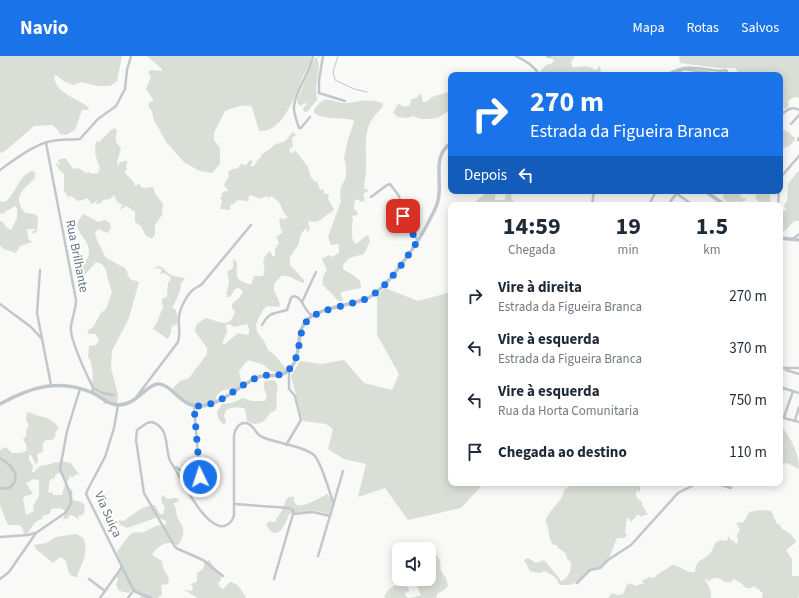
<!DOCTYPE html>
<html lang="pt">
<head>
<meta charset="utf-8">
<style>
	:root { --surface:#fff; --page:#f6f6f7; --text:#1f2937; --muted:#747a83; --accent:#1a73e8 }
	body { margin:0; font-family:"Source Sans 3",sans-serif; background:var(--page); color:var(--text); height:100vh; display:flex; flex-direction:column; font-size:15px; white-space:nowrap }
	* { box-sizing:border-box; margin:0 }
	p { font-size:13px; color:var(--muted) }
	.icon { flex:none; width:22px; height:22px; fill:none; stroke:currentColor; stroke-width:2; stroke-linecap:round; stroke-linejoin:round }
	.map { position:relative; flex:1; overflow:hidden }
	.side { position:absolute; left:448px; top:146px; width:335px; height:284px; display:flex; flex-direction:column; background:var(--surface); border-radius:8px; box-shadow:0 2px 10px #0003 }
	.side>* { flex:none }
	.hud { position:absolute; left:448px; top:16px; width:335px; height:122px; border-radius:8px; box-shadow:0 2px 10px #0003; background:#1a73e8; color:#fff; overflow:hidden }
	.fabs { position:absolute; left:392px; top:486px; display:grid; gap:8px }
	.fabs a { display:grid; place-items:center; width:44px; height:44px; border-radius:8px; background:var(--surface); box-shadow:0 2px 10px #0003; font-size:20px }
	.pin { position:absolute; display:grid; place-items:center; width:34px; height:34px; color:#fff; margin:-17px; border-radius:8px; box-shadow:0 2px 6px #0006 }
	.me { position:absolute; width:44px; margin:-22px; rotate:356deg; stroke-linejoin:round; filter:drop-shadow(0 0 3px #0008) }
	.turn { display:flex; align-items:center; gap:14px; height:84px; padding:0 16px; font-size:18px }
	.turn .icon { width:52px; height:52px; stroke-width:2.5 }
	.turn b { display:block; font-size:28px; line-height:34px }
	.then { display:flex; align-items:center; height:38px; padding:0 16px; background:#0003; gap:8px; font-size:15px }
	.eta { display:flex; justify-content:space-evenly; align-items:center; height:68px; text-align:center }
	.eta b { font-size:24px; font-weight:700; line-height:28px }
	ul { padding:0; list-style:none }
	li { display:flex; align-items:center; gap:12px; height:52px; padding:0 16px }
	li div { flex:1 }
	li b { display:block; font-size:15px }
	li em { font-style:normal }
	header { display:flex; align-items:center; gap:24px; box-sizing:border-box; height:56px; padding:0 20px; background:var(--accent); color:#fff }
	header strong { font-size:19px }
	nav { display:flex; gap:22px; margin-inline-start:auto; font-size:14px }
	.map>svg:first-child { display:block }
	.green { fill:#d9ded6; fill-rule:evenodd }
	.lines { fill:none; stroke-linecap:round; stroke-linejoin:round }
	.stream { stroke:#bac6ca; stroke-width:1 }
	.minor { stroke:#c2c7cb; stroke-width:2.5 }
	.major { stroke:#c0c7cc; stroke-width:3.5 }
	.route { stroke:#1a73e8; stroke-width:7; stroke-dasharray:0 12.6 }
	.labels { text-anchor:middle; stroke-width:4; stroke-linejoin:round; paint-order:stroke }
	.street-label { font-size:13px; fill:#647682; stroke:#fff }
</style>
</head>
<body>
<header>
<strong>Navio</strong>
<nav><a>Mapa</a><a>Rotas</a><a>Salvos</a></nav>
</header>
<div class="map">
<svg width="799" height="542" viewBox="0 0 799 542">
	<rect width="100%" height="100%" fill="#f9f9f7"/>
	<g class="green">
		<path d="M0,0H122L117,25L110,30H98L81,26L74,29L65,26L56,19L54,20C55,37 77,42 88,51L89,54H82L75,74L66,79L60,78L57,73L52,69L34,70L5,95L0,97Z"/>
		<path d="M147,0H311V5C308,11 305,16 302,22C295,40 283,77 259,75L252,51C244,47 233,52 225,55L214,77V84L220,92V108L212,117L200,115L185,107L166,86L153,62L152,55L149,52V47L153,45V43L146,33L151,21L148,16L151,14L162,15V13Z"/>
		<path d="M550,0H575L571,6L572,11C580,12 587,7 595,14L598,13L599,10H600L601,17L603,19H541L540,16C544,11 545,8 551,8L554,5Z"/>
		<path d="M679,0H799V42L794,41L788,45L789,50L785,53L780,48V19H751L738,16L735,12H719L680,7Z"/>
		<path d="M317,1L319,8L316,32L317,44L307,56H304L303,52L307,48L305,47L300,50L298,47L297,44L315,2Z"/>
		<path d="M451,35V54L437,62L428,63H421L413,60L407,62L398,61L393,57L398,48L405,51L410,49L411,43L417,42L419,38H421L423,46H426L432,41Z"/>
		<path d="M324,44C332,43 339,48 346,47C361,46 367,42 382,47L383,50C380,54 376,58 373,62C362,77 367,97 366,114C366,120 364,126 364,133H367L368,135L363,138L365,144L363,146L355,143L354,153L358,157V159L351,160L353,163C352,171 350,182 355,188C361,186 362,181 368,179L370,185L364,198L349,202L343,209V213C351,219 362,221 361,232L341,236V240L343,243V245H339C335,243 334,239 330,236C321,228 320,225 327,214L322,203L329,199L332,201L339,197V190L338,188L331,189L328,181L341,145L340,138L341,131L346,121V109L344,102L348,83L354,66L353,64C341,61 324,64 314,57C314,51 319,47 324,44Z"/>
		<path d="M780,70L783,74L789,76L792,80L795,82V84L789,90L780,93Z"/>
		<path d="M115,72L117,75C114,84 116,85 121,93L117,106L118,110L120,106L128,105L126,109L127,114L124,116L133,125L135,130L139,128L142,132L153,131L155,138L163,148L162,159L155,169V178L152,183L146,180L141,170L135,166C135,149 137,160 127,150L121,153L120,152L123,149L117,146L114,139L110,143L103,144L101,147L97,148H96L98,144L92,148L87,142C78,146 79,146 71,140L68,141L64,134V118L60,115L55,107H56L60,110L58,104L65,102L67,104L73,113L79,112L86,117L89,116L92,118L98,117L100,112C96,100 94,100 96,86L97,85L99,86L111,74Z"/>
		<path d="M293,76L296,79L292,82L293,91L290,92L289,95L292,97H294L295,94L308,111L311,121L315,126L317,125L320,134L323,133L325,138H329L328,143L334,153L332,156C322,160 322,168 309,165L308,167L310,173L307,177V173H305L301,178L298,189L290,201V209L304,224V227C296,225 289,218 281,220L274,228V234L280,248L279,251L267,250L263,254L258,263L256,269L257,276L264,285L268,294L275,299L286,313L285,316L279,317L271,315L262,308L248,304L239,315L242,329L233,334C224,332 217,335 215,345C192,355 188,348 172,333L180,325L189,322L207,298V292L195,275L196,269L205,262C218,264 229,275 235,256L232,252V248L240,241L243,235L238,232L235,233L230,241H227C225,235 229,232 229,226C229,222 227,220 228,215C235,212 233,210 233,203L237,206C237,222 233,223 251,229L254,220H263C268,209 257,206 270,195L273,201L275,200V193L279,187L276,181L283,176L281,174L279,164L282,161L283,164L288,161L285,159L279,146L272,140L269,142L266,140C259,145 257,141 251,139L248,141L249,144L248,145L237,144L234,148L230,149V154L220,153L222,145L220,142L222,140L221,138L225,135H229L224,129L229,120L228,116L233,113L238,112L241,108L246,109L250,104L253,105L250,110H254L257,105L261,101V99L271,92L274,89L285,85ZM230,268L234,271L247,268L249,272V278L246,279L239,277C233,280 229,286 223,289V285L227,276L226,269Z"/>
		<path d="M32,115L35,116V122C23,134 12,140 25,157L34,158L37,160L38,164L37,175L33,178L32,176L35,174V173H27L28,182L32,186L20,190L16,197L1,192L2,190H0V165L3,166L6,171L11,174L17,162V152L15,150L2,158L0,157V145L5,146C16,139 18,119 32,115Z"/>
		<path d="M798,115H799V165H794L786,174L780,176V156L786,154L784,149L787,145L788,128Z"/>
		<path d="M480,135H497V138L495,139V144H505L506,135H512L511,142L516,149H479L476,145L486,137Z"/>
		<path d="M737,135L742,142H746L745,145L740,146L736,145L732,148L724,144L723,140L726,136Z"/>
		<path d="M756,135H770V149H756L755,148L756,146H759L755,142L757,138Z"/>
		<path d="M84,158L98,166L105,164L110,167L111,173L107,177L99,173L96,175L95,177L97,184L106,202L125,212L130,223L139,226L129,262L112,295L111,312L118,339L117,348H103L104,346L94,336L95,335L92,327L93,319L91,306L88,301L89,290L96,289L99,284L96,278H89L87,275L93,271L101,257L106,253L112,236L107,220L106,214L102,208L96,206L85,219L82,220L78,217C81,210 88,205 89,197C90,180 66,174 84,158Z"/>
		<path d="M157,210C164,210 165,216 171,219C176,221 180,220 185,223L181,227C181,235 176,245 172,252L175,253C179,260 178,264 176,271L175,268L171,272V277L168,283L153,273C153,271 155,270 156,268C160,261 160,256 164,250L162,249V243L167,241L168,227L171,223L169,220L164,217L160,218L162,213L156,212L152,215Z"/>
		<path d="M385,232L418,245L451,236V427H484L461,452L408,464L385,432L358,441L366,408L344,403L328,393L333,373L326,368L303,365L291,320L300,305L321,308L344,304L364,327L392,334L399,318L377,279V240Z"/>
		<path d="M272,324L275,325L278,330C275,339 278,346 276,354L270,357L265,364L260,367L254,368L247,365L245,353C240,350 231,351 226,354L224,360L226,365L225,368C219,367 218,361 217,356L222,348L232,347L243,342L252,345H265L267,340C265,334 262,332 265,325Z"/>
		<path d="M27,356C32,356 35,360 40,360C48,362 53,364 59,372L55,376C57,383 51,385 46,384C41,387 43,391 43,396L37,398L38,404L36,409L31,399H29V404L33,409L32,416H34L40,410L52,408L53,406L56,407L62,405L69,407L70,406L74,412L79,418L75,419L74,421L70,420L67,427L61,417L56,418L54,423L52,422L49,426V432L48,436L53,437V439H62L65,428L72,434L73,444L81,446L85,449L84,456L83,459L78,460L79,462L78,463L74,460L70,459L67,463H63L66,455L60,452L51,453L50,458L42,460L43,463C34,463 32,472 27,479L24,478L22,471L19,469H9L7,467L0,449V394L6,391L12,397H21L26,395L27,390L23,383L26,380V375L29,369L26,364ZM34,423L39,424V439L33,451L34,455L26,459L23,443L25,440L33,438L26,427Z"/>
		<path d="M780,369C791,381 799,397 799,413L787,407L781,408L780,409Z"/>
		<path d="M573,427H640V436H639L637,434L636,437L637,442L642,446V449L648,459H644L641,461L640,459H637L631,466L627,461L625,478H627V479L624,482H617L609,502L600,512L592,514L586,518L580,525L570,529H560L555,521L545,515L539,517L530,515L524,504L528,502L536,507L544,504L560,523V525C564,525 568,521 569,517L570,516L571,508L570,505L567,503C567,497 563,495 558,492L557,489H553C549,483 549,477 548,471C547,466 546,471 546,465C547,454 563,447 564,434Z"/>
		<path d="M327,438C334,445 333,449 329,458L313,454L307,456L291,457L289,459C284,469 278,488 266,469L267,467L270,465L272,466H275C277,461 280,458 282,454C286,448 284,439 294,441C294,443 294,445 295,447C299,455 321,441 327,438Z"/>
		<path d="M162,439L168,443L175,442L179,443L178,446L174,447V449C177,453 176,456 177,461C179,465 182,468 183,472C185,477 180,487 177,490C176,489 172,487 171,487C164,486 154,493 152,499L162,505L163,512L169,522L168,528L161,529L162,538L161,540L158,541V542H139L141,540L132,532L129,537L119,535L116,529L118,523L116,520L121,512L117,496L126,483L132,477L144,476L156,470L166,468V465L158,461L127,472L119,468V464L124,465C132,459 145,448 155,449L160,458H163L165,452L161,444Z"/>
		<path d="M761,454L771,455L777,468H779L782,473C789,476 793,480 796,486L786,494L792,503V520H799V539L798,542H762L763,537L754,530L751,532H746L741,527L734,523L730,527L728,525L726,527C721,522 715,519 709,525V526L707,523H705L711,536V542H608L612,537L618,539L623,538L628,527L637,530L640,528H644L642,525L649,521L654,522C659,516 666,514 672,509C680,509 687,518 695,516C696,501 704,506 711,496C713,493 714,489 716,486L721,484L727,485L729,478V482L736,487H738L737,479L740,474L736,467L744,466L749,456Z"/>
		<path d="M77,478L84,483C89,499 81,507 77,521C66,521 69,511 65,504L60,501L53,507L36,493L34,489L46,487L56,481Z"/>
		<path d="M429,496H434L440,504L441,515L446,522L448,530L444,534L438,537L436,542H410L421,539L417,530H410L409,527L413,523H429Z"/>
		<path d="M209,504L212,508L213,512L221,517V524L218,527L219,530L223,533L230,526C238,527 242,535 246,542H198L184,534L192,535L193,532L191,528L197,526V517L203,513L205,506Z"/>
		<path d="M396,529L408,531L409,535L404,538L408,542H386L384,540L389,533Z"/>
	</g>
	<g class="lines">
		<g class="stream">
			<path d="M338,0L333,16L335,24L354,33L367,36"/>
			<path d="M319,1V0"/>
		</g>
		<g class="minor">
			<path d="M323,0L319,24V37L345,45"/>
			<path d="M516,0C525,5 534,9 539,19"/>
			<path d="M547,0L550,1"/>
			<path d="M720,15L726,14L728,19"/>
			<path d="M667,19C686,7 699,13 720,15"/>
			<path d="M671,19L684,13L718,18"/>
			<path d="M780,60C786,55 791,49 799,54"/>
			<path d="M310,61L301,72H299C297,65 293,57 294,50C296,32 310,18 313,0"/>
			<path d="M791,68L799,59"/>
			<path d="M798,84L799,82"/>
			<path d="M46,87L76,244C76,254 72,261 71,271C69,283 87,319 93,332V338"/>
			<path d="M0,114C14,104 34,88 52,85C61,83 71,84 80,83L98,63L116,50L125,33L127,14L131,0"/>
			<path d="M780,122L799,100"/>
			<path d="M677,138L693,149"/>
			<path d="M371,141L387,129L390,128L399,140L403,160L410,175L418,184"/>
			<path d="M592,149L594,135"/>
			<path d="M649,149L656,135"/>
			<path d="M668,149L678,135"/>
			<path d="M778,149L779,135"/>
			<path d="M793,183L799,178"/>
			<path d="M40,214L37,257L51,329"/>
			<path d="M302,246L316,216"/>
			<path d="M0,248L31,271L41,282"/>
			<path d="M262,269C270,255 274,258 287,254L291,242L294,240C304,242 303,255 312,259"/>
			<path d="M780,312H799"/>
			<path d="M786,314L799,318"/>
			<path d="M780,331L799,337"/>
			<path d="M93,332L103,337L114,339"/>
			<path d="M137,340L178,286C181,276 178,270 179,261C180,252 187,238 194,233C197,231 200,230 202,228L251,169"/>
			<path d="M780,340L783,332"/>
			<path d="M118,349L114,372L105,401L88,433L86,438L133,533L136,536L151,542"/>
			<path d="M780,361L799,366"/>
			<path d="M784,361L793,335"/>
			<path d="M795,364L799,351"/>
			<path d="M286,389L301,364L295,340L289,333V314"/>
			<path d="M0,402C4,405 9,408 12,412C20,423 13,435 0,432"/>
			<path d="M176,411L195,425L200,424L194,350"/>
			<path d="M714,427L731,432"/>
			<path d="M234,448L289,452L293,454V458"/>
			<path d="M293,458L313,456L330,460"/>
			<path d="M0,481L28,479L35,477"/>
			<path d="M318,500L330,460L343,415"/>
			<path d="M223,520L203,504L178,493L175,491L144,437L136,384L137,374L147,367L152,366C169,372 165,388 169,402C170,406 173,409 175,413C183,427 203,467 220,470C227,471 232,466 234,460V379C235,373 239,366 246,367C254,368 255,378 262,381C275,387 304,390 314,399C322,407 329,436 334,448"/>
			<path d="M0,523L9,516L36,477L65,457L71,448L70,437L60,413L67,375L80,333"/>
			<path d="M89,523L105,535"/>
			<path d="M274,523L293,458"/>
			<path d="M577,527L590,514L600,512L608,504L631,489L678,437L698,427"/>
			<path d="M100,542L122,511"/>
			<path d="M128,542L133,535"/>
		</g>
		<g class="major">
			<path d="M705,135L725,149"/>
			<path d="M780,182L799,184"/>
			<path d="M0,348C31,331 59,322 93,337C101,341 107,348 117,349C135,350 144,331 157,328C171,326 181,353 202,350C224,347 238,330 258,321C267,318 277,322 285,317C305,305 293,276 308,263C320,252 350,249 366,243C387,234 420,184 430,163C434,156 439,146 439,138C441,120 433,99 451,87"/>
		</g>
	</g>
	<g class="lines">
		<path class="route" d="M200,421L194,350C220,351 234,332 256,322C270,315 281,325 292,310C302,295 297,273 309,263C320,253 349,249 363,244C384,237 407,202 418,184L410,175L403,160"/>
	</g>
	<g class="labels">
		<g class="street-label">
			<text transform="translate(78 200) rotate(79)" y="5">Rua Brilhante</text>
			<text transform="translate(109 458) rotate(66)" y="5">Via Suiça</text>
		</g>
	</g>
</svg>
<div class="fabs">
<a><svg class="icon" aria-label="sound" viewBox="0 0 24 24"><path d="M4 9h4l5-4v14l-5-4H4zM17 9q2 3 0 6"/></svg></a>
</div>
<div class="pin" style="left:403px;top:160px;background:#d93025"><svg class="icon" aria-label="arrive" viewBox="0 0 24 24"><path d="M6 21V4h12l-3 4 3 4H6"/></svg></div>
<svg class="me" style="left:200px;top:421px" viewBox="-20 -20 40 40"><circle r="17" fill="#1a73e8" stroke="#fff" stroke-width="3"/><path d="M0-11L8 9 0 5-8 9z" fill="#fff"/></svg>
<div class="hud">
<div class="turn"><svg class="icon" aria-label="right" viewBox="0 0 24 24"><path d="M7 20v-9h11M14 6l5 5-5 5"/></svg><div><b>270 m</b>Estrada da Figueira Branca</div></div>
<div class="then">Depois<svg class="icon" aria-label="left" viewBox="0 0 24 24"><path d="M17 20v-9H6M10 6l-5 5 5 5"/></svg></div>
</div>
<section class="side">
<div class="eta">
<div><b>14:59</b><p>Chegada</p></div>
<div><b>19</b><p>min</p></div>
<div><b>1.5</b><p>km</p></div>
</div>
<ul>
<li><svg class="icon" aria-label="right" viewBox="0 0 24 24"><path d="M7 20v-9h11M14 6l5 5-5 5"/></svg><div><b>Vire à direita</b><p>Estrada da Figueira Branca</p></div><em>270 m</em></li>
<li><svg class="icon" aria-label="left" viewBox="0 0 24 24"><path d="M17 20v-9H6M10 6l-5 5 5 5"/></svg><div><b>Vire à esquerda</b><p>Estrada da Figueira Branca</p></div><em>370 m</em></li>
<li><svg class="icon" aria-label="left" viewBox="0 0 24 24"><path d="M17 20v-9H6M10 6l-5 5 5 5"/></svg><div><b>Vire à esquerda</b><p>Rua da Horta Comunitaria</p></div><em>750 m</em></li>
<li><svg class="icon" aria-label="arrive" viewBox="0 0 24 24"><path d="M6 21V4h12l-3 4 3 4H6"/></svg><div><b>Chegada ao destino</b></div><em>110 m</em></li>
</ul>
</section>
</div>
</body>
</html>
